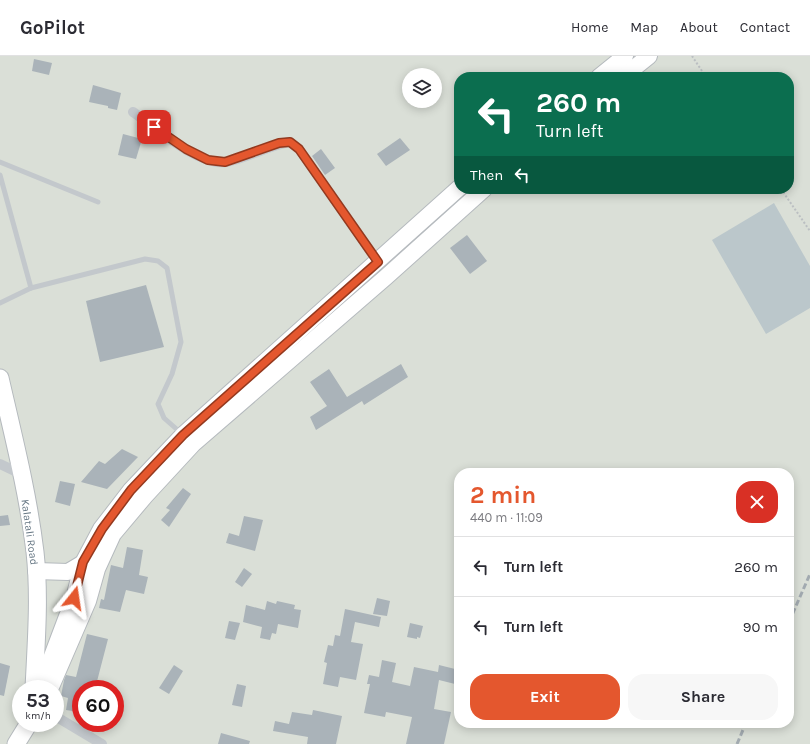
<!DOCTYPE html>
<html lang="en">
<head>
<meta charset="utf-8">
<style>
	:root { --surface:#fff; --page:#f7f7f7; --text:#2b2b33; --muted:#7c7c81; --line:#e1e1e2; --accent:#e4572e }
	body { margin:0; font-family:Karla,sans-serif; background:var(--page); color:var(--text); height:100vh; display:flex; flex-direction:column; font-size:15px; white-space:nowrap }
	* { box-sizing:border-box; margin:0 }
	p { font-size:13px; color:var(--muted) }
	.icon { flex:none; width:22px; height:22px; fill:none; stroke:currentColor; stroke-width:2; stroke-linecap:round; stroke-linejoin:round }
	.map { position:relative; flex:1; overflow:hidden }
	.sheet { position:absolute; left:454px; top:412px; width:340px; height:260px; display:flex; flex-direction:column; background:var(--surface); border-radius:16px; box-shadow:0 2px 10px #0003 }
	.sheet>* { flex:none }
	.top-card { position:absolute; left:454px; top:16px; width:340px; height:122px; border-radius:16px; box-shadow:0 2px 10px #0003; background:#0b6e4f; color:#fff; overflow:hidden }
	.fabs { position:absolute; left:402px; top:12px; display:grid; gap:8px }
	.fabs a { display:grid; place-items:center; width:40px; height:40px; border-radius:50%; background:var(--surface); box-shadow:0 2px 10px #0003; font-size:20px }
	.speed { position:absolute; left:12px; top:624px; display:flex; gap:8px; font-size:20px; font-weight:700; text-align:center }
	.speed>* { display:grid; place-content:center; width:52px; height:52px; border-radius:50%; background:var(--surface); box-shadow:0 2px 10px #0003; line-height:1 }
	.speed small { font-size:10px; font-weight:400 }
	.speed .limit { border:6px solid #d22; background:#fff; color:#111 }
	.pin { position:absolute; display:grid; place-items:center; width:34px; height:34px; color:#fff; margin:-17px; border-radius:8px; box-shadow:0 2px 6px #0006 }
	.me { position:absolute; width:44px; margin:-22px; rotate:15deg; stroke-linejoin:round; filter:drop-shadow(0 0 3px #0008) }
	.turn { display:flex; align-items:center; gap:14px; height:84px; padding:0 16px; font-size:18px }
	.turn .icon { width:52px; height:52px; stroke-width:2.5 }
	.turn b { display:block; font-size:28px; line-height:34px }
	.then { display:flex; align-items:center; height:38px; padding:0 16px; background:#0003; gap:8px; font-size:15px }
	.round { display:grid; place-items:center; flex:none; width:42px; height:42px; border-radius:16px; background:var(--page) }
	.overview { display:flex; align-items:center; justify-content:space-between; height:68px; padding:0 16px }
	h1 { font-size:24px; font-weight:700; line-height:30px; color:var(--accent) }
	.primary-button { display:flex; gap:8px; margin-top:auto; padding:8px 16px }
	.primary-button a { flex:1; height:46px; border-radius:16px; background:var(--accent); color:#fff; font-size:16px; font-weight:700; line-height:46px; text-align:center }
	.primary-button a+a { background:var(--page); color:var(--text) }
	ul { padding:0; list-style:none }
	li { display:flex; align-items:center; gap:12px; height:60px; padding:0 16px; border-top:1px solid var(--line) }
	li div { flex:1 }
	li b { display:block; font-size:15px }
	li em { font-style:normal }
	header { display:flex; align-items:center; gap:24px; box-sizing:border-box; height:56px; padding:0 20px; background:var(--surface); border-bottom:1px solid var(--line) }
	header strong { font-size:19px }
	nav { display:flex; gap:22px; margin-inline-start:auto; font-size:14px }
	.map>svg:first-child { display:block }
	.green { fill:#dadfd7; fill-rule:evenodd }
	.water { fill:#bbc7cb }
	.building { fill:#aab3b9 }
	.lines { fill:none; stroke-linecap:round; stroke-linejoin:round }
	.primary-casing { stroke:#b5babe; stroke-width:18 }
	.trunk-casing { stroke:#b4b9bd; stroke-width:19 }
	.path { stroke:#bbbfc2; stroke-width:2; stroke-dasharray:2 2; stroke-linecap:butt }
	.service { stroke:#c3c8cc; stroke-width:5 }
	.minor { stroke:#c3c8cc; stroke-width:10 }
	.primary { stroke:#fff; stroke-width:16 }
	.trunk { stroke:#fff; stroke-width:17 }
	.rail { stroke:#a2aab0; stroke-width:3; stroke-dasharray:6 3; stroke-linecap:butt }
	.route-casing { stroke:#94391e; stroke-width:10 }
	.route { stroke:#e4572e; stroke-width:7 }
	.labels { text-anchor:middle; stroke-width:4; stroke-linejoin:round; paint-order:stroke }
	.street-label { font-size:11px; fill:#657683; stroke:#fff }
</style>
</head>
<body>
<header>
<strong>GoPilot</strong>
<nav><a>Home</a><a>Map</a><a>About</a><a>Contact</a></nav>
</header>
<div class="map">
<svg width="810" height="688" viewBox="0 0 810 688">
	<rect width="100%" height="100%" fill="#fafaf8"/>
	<path class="green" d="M0,0H810V688H0ZM409,19H435V45H409ZM459,21H789V133H459ZM459,417H789V667H459ZM21,633H55V667H21ZM81,633H115V667H81Z"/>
	<path class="water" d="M774,147L810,210V252L766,278L712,184Z"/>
	<g class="building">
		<path d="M34,3L52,7L49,19L32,15Z"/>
		<path d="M93,29L121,37L117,54L108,52V50L89,46Z"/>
		<path d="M123,78L142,83L136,103L118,99Z"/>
		<path d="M400,82L410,94L386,110L377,98Z"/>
		<path d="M321,93L335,112L325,119L312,100Z"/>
		<path d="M467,179L487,205L470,218L450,192Z"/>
		<path d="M146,229L164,291L100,306L86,245Z"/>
		<path d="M401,308L408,321L364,349L362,345L316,374L310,361L327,350L310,326L329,313L347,341Z"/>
		<path d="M122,393L138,401L107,433L81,426L99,405L105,408Z"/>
		<path d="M60,425L75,428L70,450L55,446Z"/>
		<path d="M183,432L191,438L169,471L161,464L170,454L166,452Z"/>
		<path d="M8,459L10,469L0,470V460Z"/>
		<path d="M244,460L263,464L255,495L226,487L229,477L239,480Z"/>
		<path d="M127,491L143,494L139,519L148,521L144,538L126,534L120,556L99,552L101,543L104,544L111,509L123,512Z"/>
		<path d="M244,512L252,518L242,531L235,526Z"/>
		<path d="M377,542L390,545L387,560L373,558Z"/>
		<path d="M267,545L276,548L277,545L295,549L294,553L301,554L298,572L278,568L276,578L272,577L270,584L260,582L262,571L243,566L246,549L265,554Z"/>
		<path d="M345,553L381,561L379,571L355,566L351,586L363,588L356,624L340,621L338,631L323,628L327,607L324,606L328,589L333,590L335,579L340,580Z"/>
		<path d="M229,565L240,567L235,584L225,582Z"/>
		<path d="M410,567L423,570L420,582L417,581V583L407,581Z"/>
		<path d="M87,578L108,583L95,633H81L79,656L66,654L68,642L61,640L64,624L66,619L76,621Z"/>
		<path d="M382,604L396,607L392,626L410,630L414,611L438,616L439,609L459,614V629L439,624L434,653L451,656L444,688H406L412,661L386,656L385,661L364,657L370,628H367L369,619L379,621Z"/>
		<path d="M0,607L10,610L4,640L0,639Z"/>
		<path d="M174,609L183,615L169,638L159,632Z"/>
		<path d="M237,628L246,630L242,651L232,649Z"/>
		<path d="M313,654L342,660L336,688H307L308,681L273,675L275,665L289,668L292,656L312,659Z"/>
		<path d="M221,677L250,685L249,688H218Z"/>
	</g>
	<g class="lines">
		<g class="primary-casing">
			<g id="primary">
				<path d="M599,21L625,0"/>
				<path d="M623,21L649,0"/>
				<path d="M36,515L68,516L83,507"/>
				<path d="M43,624L74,542L83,507L101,473L131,434L183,379L459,132"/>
				<path d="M50,633L88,545L97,513L113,478L145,440L193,388L386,221L484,133"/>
			</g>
		</g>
		<g class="trunk-casing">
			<g id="trunk">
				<path d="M0,322C13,379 28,437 35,496C40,541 36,588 34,633"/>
				<path d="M16,688L29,667"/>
			</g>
		</g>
		<g class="path">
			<path d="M692,0L706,21"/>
			<path d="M781,133L810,175"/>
		</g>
		<g class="service">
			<path d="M0,106L98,146"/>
			<path d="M0,119L31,232"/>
			<path d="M0,247L31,232L145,203L158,205L167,212L181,286L172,318L158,348L164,362L181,377"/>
		</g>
		<g class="minor">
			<path d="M133,56C155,71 198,110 226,106C248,102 268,89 290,86L299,93L378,206"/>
			<path d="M0,408L21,418"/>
			<path d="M55,660L102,688"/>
		</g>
		<use href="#primary" class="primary"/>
		<use href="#trunk" class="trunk"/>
		<g class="rail">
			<path d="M789,566L810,518"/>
			<path d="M737,688L746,667"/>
		</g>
	</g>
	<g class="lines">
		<g class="route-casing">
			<path id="route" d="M74,542L83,506L102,473L131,434L183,379L378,206L299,93L290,86L279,87L225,106L208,104L186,93L154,71"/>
		</g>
		<use href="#route" class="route"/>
	</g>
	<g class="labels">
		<g class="street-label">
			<text transform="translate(30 476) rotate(82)" y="4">Kalatali Road</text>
		</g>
	</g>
</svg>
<div class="fabs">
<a><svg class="icon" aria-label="layers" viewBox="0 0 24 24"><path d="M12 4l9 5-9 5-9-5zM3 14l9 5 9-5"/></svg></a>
</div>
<div class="speed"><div>53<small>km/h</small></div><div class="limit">60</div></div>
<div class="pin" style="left:154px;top:71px;background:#d93025"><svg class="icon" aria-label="arrive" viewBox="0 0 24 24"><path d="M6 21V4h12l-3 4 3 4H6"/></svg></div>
<svg class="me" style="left:74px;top:542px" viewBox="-20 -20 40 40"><path d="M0-17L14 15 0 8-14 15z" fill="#e4572e" stroke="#fff" stroke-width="4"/></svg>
<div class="top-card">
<div class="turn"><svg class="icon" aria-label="left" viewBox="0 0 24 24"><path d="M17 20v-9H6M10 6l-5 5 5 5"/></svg><div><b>260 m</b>Turn left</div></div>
<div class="then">Then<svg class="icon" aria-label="left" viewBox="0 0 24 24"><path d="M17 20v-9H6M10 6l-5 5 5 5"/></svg></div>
</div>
<section class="sheet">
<div class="overview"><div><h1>2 min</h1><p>440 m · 11:09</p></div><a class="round" style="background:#d93025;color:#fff"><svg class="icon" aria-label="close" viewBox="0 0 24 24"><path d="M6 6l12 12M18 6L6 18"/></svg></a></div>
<ul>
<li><svg class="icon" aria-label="left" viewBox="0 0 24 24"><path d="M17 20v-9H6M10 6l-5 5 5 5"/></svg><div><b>Turn left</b></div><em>260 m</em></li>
<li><svg class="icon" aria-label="left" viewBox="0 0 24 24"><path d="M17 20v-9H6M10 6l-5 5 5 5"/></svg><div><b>Turn left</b></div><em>90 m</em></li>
</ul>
<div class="primary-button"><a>Exit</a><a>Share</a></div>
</section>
</div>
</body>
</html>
